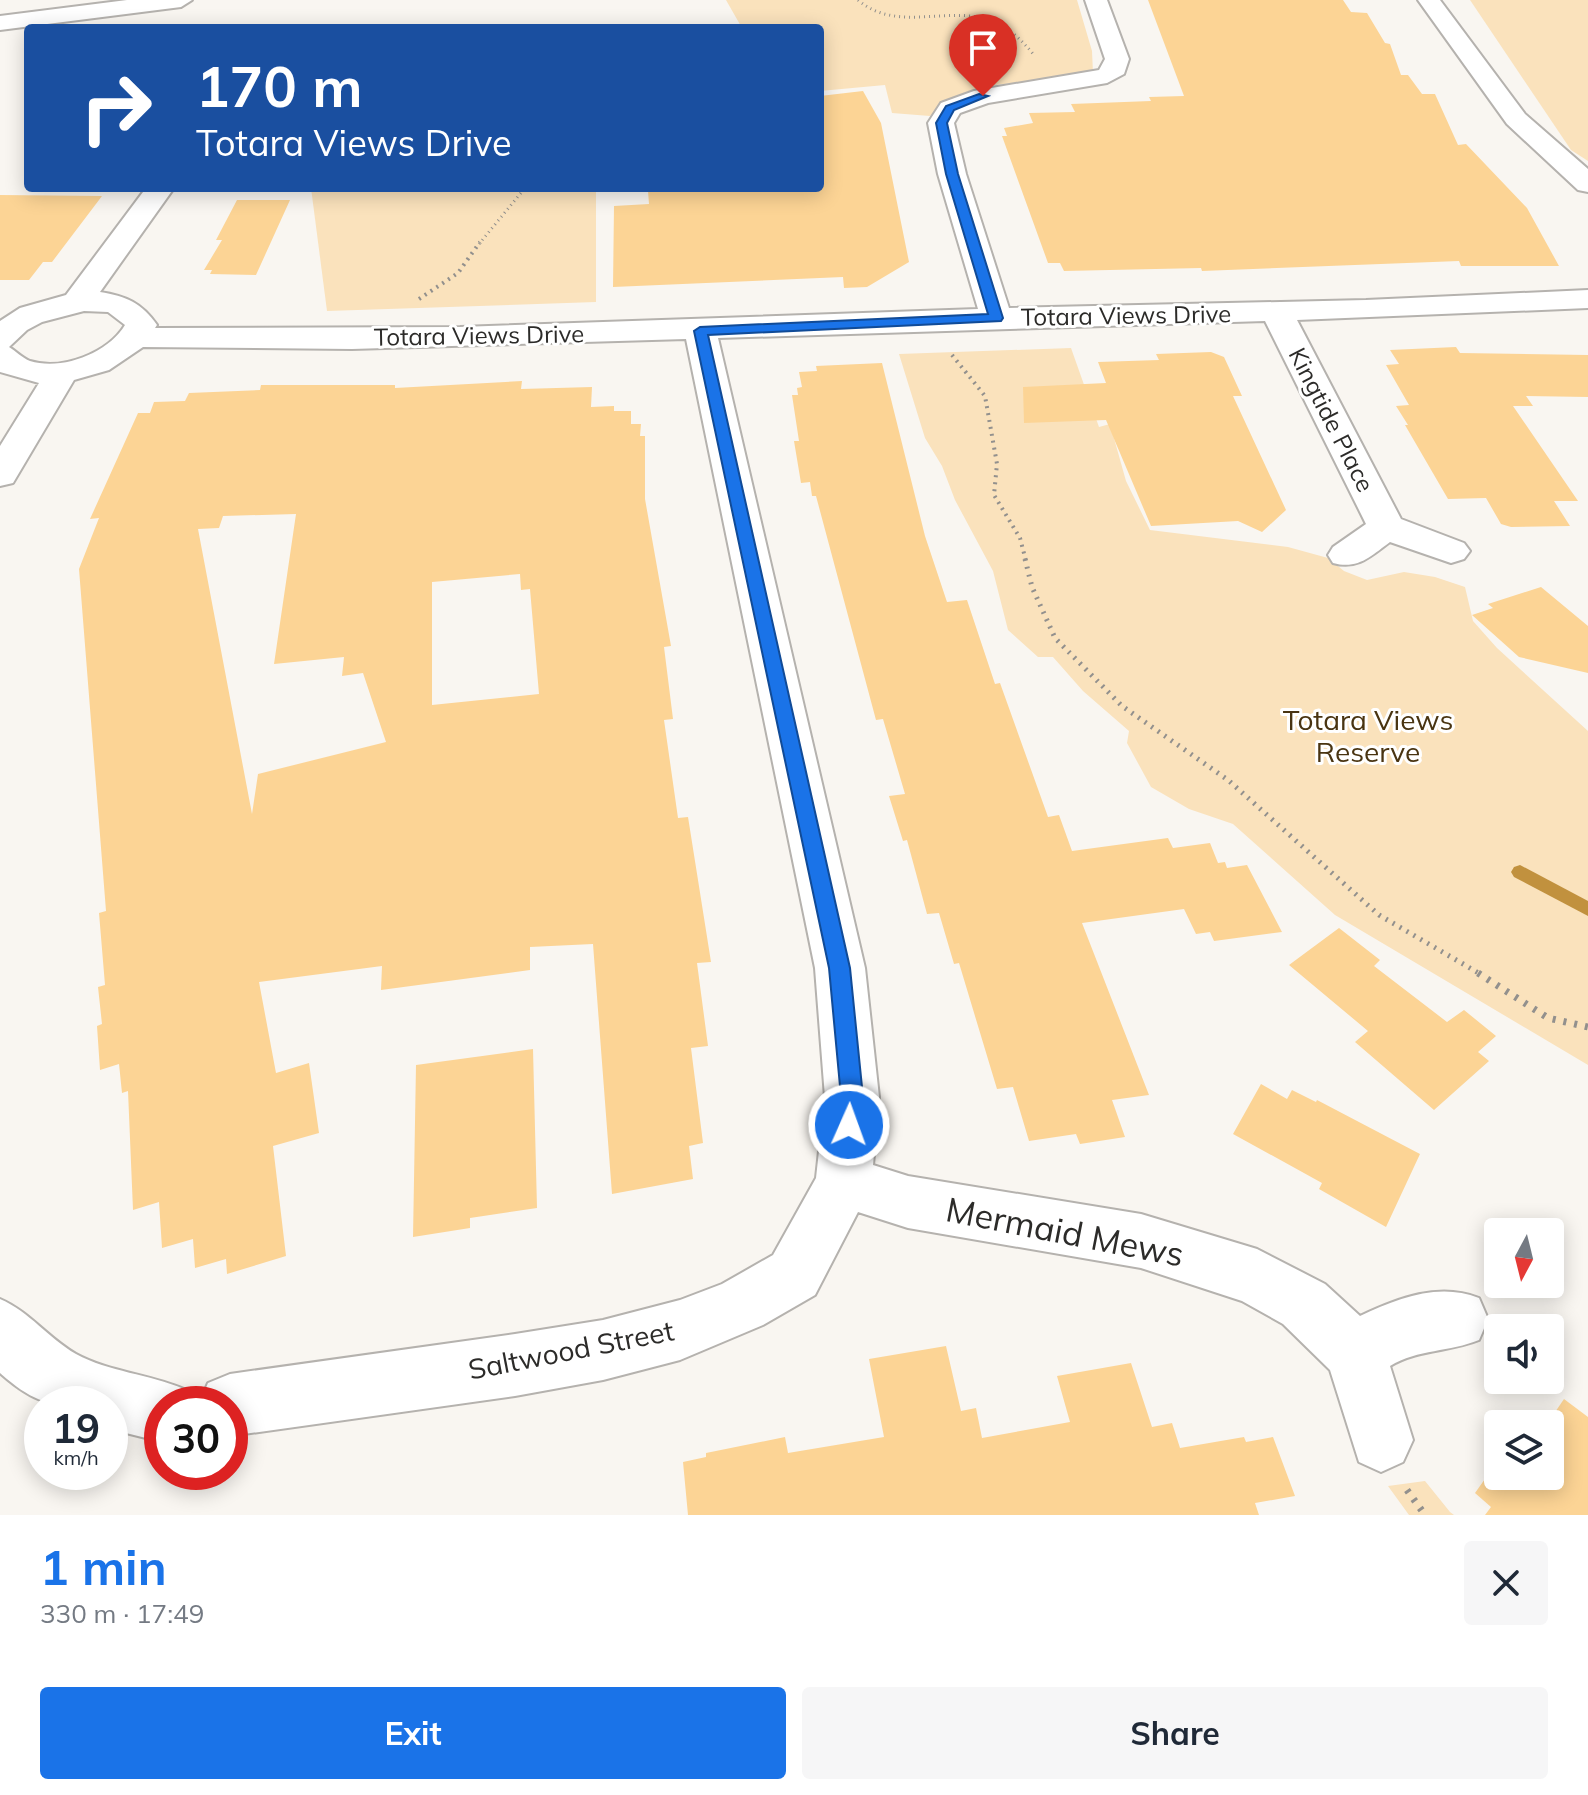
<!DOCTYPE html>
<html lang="en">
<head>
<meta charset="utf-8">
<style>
	:root { --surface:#fff; --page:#f6f6f7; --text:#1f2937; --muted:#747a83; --accent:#1a73e8 }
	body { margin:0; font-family:Mulish,sans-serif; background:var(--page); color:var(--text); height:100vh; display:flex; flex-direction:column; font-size:30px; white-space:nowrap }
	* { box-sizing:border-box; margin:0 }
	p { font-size:26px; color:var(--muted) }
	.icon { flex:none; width:44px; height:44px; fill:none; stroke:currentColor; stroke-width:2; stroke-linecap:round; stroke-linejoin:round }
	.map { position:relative; height:1515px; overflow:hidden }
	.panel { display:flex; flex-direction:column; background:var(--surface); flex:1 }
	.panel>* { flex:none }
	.guide { position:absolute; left:24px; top:24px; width:800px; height:168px; border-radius:8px; box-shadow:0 4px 20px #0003; background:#1a4fa0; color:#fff; overflow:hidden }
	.needle { width:52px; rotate:187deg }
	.tools { position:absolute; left:1484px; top:1218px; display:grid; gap:16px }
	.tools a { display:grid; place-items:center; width:80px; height:80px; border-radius:8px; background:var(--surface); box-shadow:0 4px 20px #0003; font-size:40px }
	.speed { position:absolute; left:24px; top:1386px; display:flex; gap:16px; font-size:40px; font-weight:700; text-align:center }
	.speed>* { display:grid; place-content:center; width:104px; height:104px; border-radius:50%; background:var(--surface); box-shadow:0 4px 20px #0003; line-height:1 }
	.speed small { font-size:20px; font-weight:400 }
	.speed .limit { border:12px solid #d22; background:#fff; color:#111 }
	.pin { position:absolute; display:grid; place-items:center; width:68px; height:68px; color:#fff; margin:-82px -34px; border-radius:50% 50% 50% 0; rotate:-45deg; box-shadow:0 0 8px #0007 }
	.pin .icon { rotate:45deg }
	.me { position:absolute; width:88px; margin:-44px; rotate:2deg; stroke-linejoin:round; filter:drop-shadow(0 0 6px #0008) }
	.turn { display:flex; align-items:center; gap:28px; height:168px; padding:0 40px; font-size:36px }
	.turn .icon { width:104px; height:104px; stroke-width:2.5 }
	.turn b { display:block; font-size:56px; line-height:68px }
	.round { display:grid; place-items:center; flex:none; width:84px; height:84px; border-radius:8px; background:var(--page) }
	.headline { display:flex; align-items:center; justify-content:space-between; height:136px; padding:0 40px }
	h1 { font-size:48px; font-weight:700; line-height:60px; color:var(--accent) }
	.cta { display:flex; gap:16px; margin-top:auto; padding:16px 40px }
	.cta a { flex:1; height:92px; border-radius:8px; background:var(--accent); color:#fff; font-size:32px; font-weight:700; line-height:92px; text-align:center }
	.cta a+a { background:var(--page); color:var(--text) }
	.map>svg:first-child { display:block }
	.green { fill:#fae2bc }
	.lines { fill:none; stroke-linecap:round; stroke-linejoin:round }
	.stream { fill:#c1913e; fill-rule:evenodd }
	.building { fill:#fcd495; fill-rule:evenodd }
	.minor-casing { stroke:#b5b2ae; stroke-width:4 }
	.path-far3 { stroke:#92908d; stroke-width:3; stroke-dasharray:1 4; stroke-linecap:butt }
	.path-far2 { stroke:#92908d; stroke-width:4; stroke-dasharray:2 5; stroke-linecap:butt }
	.path-far1 { stroke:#92908d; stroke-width:5; stroke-dasharray:2 6; stroke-linecap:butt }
	.path { stroke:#92908d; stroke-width:7; stroke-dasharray:3 8; stroke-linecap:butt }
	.minor { fill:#fff; fill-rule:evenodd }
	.route { fill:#1a73e8; stroke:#114b97; stroke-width:2 }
	.labels { text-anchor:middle; stroke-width:6; stroke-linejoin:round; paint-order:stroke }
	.far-street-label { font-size:24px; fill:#2c2b29; stroke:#fff }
	.park-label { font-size:28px; fill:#493411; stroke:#fff }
	.street-label { font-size:28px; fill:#2c2b29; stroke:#fff }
	.near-street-label { font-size:34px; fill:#2c2b29; stroke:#fff }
</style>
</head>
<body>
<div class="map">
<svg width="1588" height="1515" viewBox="0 0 1588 1515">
	<rect width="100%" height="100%" fill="#f9f6f1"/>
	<g class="green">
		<path d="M726,0H1077L1092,51L1093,73C1050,89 997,75 955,97C946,102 938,110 930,116L892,113L885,85L820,91V28H742Z"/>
		<path d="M1470,0H1588V161L1571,150Z"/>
		<path d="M311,188H596V302L327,311Z"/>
		<path d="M1071,348L1099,427L1110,424L1126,481L1150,530L1288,547L1328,558L1344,571L1367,580L1404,572L1435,577L1465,587L1473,621L1497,648L1588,731V1065L1335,915L1233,824L1189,809L1151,787L1127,743L1129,731L1083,691L1053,657H1038L1008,630L993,571L955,500L942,466L925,438L899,354Z"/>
		<path d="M1425,1481L1450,1512L1454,1515H1409L1388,1486Z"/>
	</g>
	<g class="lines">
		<path class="stream" d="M1520,865L1588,901V916L1514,877L1511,872L1514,867Z"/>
	</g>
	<g class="building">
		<path d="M1148,0H1343L1351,12L1367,13L1385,43L1390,44L1401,75H1408L1422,94H1435L1458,145L1466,144L1527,208L1559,266H1461L1459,261L1202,271L1201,268L1064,271L1060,263H1048L1002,136H1007L1004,128L1033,123L1029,113L1075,112L1071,104L1151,101L1149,97L1184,96Z"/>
		<path d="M863,91L881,123L909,262L867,287L844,288L843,277L613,287L614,206L649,204L648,191L820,188V96Z"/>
		<path d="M0,195L102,196L52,262H43L29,280H0Z"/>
		<path d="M237,200H290L256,275L210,274L212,270H204L222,240H216Z"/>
		<path d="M1456,347L1460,353L1588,355V397L1526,396L1533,406H1513L1578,501H1554L1570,526L1511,527L1501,524L1486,498L1448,499L1405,425H1408L1396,406L1409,405L1386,365L1399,364L1390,350Z"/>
		<path d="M1211,352L1224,357L1242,396H1233L1286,510L1262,532L1238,521L1151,526L1106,420L1024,423L1023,387L1106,383L1098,362L1159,360L1156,354Z"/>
		<path d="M882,363L925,536L947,602L967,600L995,684L1000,683L1048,817L1059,815L1072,851L1168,838L1173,848L1210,843L1218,863L1225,862L1227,868L1247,865L1282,932L1214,941L1210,932L1196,934L1184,909L1082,923L1149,1095L1112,1100L1125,1137L1080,1144L1076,1134L1029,1141L1013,1087L997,1089L959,963L954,964L939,913L927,914L907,840L903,841L889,796L905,794L883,719L876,720L816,496H812L810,482L801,483L794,441H799L792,395H798L797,388L802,387L799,372L817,371L816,366Z"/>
		<path d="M522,381L521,389L592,387L591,407L614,406V411H631V424H641L640,436H645V499L671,646L664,647L673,719L664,720L678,818L688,817L711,962L697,963L708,1046L691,1048L703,1143L689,1146L693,1179L612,1194L593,944L530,947V970L381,990L382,966L259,982L276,1073L309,1063L319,1133L273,1146L286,1256L227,1274L226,1259L195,1268L193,1239L162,1248L159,1202L133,1210L128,1091L122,1093L119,1064L100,1070L97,1026L102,1024L98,987L105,985L99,913L106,911L79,569L99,518L90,519L138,413H150L154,402L185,401L189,393L260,390L261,385H395V388ZM296,514L274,664L344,657L342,676L363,673L386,742L258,774L252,814L198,529L219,528L223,516ZM520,574L521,590L530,589L539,694L432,705V582Z"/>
		<path d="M1541,587L1588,626V673L1519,657L1472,615L1493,608L1488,604Z"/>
		<path d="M1339,928L1380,960L1374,966L1447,1022L1464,1010L1496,1036L1478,1052L1489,1061L1434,1110L1355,1042L1368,1031L1289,965Z"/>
		<path d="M533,1049L537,1208L470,1218V1228L413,1237L416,1065Z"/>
		<path d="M1261,1084L1287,1099L1292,1090L1316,1102L1317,1100L1420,1154L1386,1227L1319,1189L1322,1183L1233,1134Z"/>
		<path d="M946,1346L961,1411L976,1408L982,1438L1070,1422L1057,1376L1131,1363L1152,1427L1172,1423L1180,1448L1244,1437L1246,1442L1273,1437L1295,1496L1255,1503L1259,1515H688L683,1462L706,1457V1453L785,1437L788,1453L884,1437L869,1359Z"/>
		<path d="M1564,1399L1588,1417V1515H1485L1491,1507L1475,1493L1497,1462L1498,1476H1550V1424H1547Z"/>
	</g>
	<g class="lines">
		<g class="minor-casing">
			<g id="minor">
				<path d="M127,0H192L181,7L0,30V16Z"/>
				<path d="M1085,0H1107L1129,59L1124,74L1107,83L988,103L960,113L954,123L966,174L1009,308L1366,300L1588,290V308L1297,320L1401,519L1464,543L1470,551L1464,559L1451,563L1390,542C1371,556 1358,570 1333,563L1328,555L1333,547L1366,524L1265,321L718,338L865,968L879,1097L873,1165L908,1176L1141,1214L1257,1249L1325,1284L1360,1316C1398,1298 1439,1282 1479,1298L1488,1319L1479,1340C1450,1352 1418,1349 1390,1366L1413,1440L1403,1462L1381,1472L1359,1462L1330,1370L1283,1324L1242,1301L1141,1268L908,1228L858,1212L815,1295L763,1325L680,1360L603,1380L515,1396L230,1436V1404H199L208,1383L230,1374L515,1334L603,1320L680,1300L722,1284L773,1255L816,1178L825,1097L815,968L686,339L352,349L143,347L109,370L74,380L13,483L0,486V446L39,383L0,372V321L20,308L66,295L146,188H174L100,292C126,296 142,303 157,325L155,328L460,327L978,309L938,174L928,123L941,103L974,91L1099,70L1105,59ZM84,311L108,312L125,325C108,353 62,371 30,361C22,358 16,351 9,347L27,330L42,322Z"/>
				<path d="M1418,0H1440L1525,114L1588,169V192L1578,190L1507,124Z"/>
				<path d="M0,1299C30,1312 48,1338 76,1354C109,1372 149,1374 184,1389L190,1404H162V1442L110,1429V1404C56,1404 43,1411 0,1373Z"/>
			</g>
		</g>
		<g class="path-far3">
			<path d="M858,0C899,35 952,2 997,23C1013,31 1024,43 1035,56"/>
			<path d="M479,244L525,188"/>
		</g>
		<g class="path-far2">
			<path d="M419,299L458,273L480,242"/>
			<path d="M952,355L985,396L997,464L994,495L1020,538L1026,561"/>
		</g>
		<path class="path-far1" d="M1025,559L1032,587L1055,638L1122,706L1228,780L1379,915L1482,975"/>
		<g class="path">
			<path d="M1478,973L1548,1018L1588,1027"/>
			<path d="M1407,1490L1425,1515"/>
		</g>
		<use href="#minor" class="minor"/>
	</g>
	<path class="route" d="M979,94L988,96L954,110L947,123L958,174L1003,318L1001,321L708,335L850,968L863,1097L857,1132L849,1135L841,1132L838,1125L841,1097L829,968L694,331L700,327L988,314L946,174L936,123L946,106Z"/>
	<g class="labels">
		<g class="far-street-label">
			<text transform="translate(1126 316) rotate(-1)" y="8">Totara Views Drive</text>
			<text transform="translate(479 336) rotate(-1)" y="8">Totara Views Drive</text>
			<text transform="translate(1331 420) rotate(63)" y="8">Kingtide Place</text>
		</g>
		<g class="park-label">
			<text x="1368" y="730">Totara Views<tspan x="1368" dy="32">Reserve</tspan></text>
		</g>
		<g class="street-label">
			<text transform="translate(571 1350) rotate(-11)" y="10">Saltwood Street</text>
		</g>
		<g class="near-street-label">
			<text transform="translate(1065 1232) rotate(11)" y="12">Mermaid Mews</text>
		</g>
	</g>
</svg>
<div class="tools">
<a><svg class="needle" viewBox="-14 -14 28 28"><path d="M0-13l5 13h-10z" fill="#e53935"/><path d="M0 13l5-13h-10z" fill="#747a83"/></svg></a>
<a><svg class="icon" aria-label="sound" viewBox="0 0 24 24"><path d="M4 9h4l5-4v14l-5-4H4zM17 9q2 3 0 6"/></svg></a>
<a><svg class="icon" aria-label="layers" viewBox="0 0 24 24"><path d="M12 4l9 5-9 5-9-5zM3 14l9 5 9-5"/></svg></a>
</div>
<div class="speed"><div>19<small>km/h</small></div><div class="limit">30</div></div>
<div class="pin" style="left:983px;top:96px;background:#d93025"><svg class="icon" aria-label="arrive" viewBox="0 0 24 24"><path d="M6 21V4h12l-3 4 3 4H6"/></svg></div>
<svg class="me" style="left:849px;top:1125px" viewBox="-20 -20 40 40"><circle r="17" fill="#1a73e8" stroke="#fff" stroke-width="3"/><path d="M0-11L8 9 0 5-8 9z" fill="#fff"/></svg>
<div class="guide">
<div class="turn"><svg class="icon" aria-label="right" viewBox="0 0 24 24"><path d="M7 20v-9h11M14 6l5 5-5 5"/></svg><div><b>170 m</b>Totara Views Drive</div></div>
</div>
</div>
<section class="panel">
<div class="headline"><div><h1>1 min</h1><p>330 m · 17:49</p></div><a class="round"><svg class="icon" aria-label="close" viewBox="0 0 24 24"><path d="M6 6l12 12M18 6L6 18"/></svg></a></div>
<div class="cta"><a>Exit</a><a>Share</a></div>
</section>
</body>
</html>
